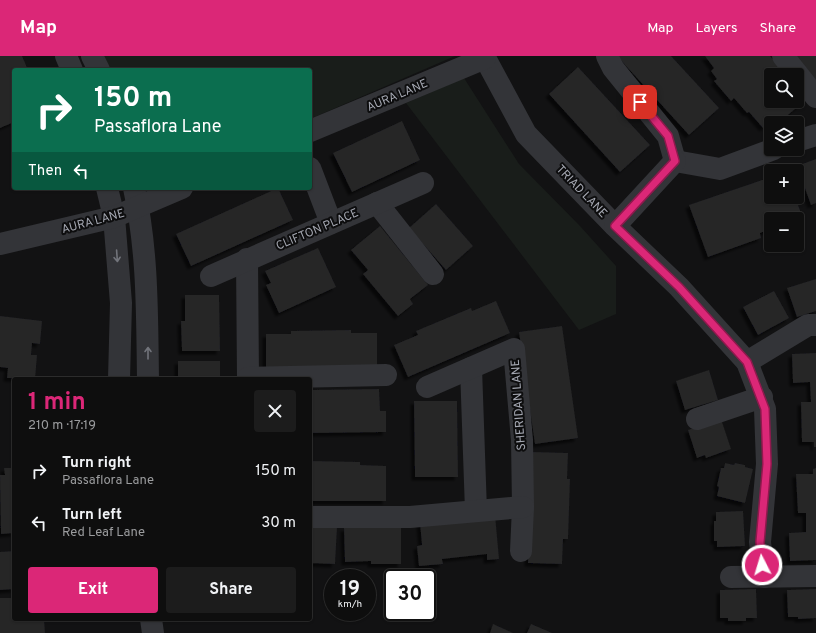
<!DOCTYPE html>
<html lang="en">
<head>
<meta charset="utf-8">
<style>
	:root { --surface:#0e0e0e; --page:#1c1c1c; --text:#f1f3f6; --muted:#9b9c9e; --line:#2e2e2e; --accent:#db2777 }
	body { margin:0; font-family:Overpass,sans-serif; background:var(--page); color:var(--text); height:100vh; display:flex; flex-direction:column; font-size:15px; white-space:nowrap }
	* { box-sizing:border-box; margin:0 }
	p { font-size:13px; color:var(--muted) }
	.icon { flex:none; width:22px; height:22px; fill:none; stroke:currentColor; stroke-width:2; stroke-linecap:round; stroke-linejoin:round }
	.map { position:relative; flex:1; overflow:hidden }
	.details { position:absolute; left:12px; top:321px; width:300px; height:244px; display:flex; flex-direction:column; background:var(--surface); border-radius:4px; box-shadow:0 1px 3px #0004,0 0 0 1px var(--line) }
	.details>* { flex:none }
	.guide { position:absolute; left:12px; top:12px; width:300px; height:122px; border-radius:4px; box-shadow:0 1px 3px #0004,0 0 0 1px var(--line); background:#0b6e4f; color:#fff; overflow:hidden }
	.fabs { position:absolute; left:764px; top:12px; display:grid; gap:8px }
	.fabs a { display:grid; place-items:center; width:40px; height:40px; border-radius:4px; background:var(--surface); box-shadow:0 1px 3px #0004,0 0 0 1px var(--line); font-size:20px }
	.speed { position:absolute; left:324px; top:513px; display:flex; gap:8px; font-size:20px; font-weight:700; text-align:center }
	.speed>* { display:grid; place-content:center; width:52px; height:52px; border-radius:50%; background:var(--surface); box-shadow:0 1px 3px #0004,0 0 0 1px var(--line); line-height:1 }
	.speed small { font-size:10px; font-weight:400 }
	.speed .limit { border:2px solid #111; border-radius:6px; background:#fff; color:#111 }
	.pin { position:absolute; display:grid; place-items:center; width:34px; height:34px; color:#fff; margin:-17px; border-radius:8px; box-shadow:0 2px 6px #0006 }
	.me { position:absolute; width:44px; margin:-22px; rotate:355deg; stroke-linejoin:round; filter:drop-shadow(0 0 3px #0008) }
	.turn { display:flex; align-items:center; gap:14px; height:84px; padding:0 16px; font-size:18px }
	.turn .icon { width:52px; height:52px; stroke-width:2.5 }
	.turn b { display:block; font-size:28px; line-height:34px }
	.then { display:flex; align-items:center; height:38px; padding:0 16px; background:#0003; gap:8px; font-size:15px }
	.round { display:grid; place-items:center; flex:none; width:42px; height:42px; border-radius:4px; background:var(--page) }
	.summary { display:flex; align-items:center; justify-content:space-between; height:68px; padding:0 16px }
	h1 { font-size:24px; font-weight:700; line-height:30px; color:var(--accent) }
	.button { display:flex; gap:8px; margin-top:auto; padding:8px 16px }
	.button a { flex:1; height:46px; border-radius:4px; background:var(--accent); color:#fff; font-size:16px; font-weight:700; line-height:46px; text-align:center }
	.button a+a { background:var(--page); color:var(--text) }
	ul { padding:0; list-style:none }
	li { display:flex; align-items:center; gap:12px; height:52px; padding:0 16px }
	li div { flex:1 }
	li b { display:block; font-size:15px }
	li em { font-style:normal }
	header { display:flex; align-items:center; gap:24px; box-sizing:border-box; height:56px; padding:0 20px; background:var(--accent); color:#fff }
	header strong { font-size:19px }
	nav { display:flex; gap:22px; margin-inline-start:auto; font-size:14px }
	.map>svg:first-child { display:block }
	.green { fill:#191d1a }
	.building { fill:#252527; filter:url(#shadow) }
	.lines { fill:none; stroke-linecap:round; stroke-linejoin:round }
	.minor { stroke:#333438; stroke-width:22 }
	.oneway { stroke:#72747b }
	.route-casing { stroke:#8e194d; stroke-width:10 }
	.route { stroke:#db2777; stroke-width:7 }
	.labels { text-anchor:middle; stroke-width:4; stroke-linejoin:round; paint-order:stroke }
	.street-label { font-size:12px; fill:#a5a8b2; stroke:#0d0d0e }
</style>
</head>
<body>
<header>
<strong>Map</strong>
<nav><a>Map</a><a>Layers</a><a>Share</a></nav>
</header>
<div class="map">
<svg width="816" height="577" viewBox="0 0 816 577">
	<defs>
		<filter id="shadow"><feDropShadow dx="-3.5" dy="3.5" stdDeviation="1" flood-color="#0009"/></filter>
	</defs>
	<rect width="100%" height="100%" fill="#121213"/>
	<g class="green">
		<path d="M94,0H455L310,63V14H100Z"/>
		<path d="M464,22L519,108L580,170L616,210V258L579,274L406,47Z"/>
	</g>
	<g class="building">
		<path d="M0,0H22L28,14H14V66L0,72Z"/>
		<path d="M617,0H671L719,52L689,79Z"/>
		<path d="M705,0H770L786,19H771V45H797V33L806,44L778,67L770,66L763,72L749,56L747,57L734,42L731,45L714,25L717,23L711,15L714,12Z"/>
		<path d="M796,0H816V24Z"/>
		<path d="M578,11L650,89L620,116L549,38Z"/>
		<path d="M402,65L420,104L352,136L333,97Z"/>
		<path d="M816,103V147L811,149L797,110Z"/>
		<path d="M771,121V141H795L801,157L794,160L795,163H771V173L760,177L761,182L708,201L689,149Z"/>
		<path d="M278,132L293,164L191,210L176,178Z"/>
		<path d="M436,148L473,190L446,214L409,172Z"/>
		<path d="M380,170L428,229L410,243L413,248L398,260L363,218L368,214L351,194Z"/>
		<path d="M318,192L336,231L279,257L266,229L271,227L265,215Z"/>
		<path d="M816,223V255L797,261L787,232Z"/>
		<path d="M774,235L789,262L758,279L743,251Z"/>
		<path d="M185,239H219L220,295H182L181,265H185Z"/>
		<path d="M496,245L510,277L408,321L394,289L418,279L416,275L471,252L472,255Z"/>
		<path d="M0,260L42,265L40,288L32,287L31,299H37L35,323L7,322L8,312L0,311Z"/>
		<path d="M562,270L578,382L535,388L519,276Z"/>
		<path d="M351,274V277H377V312L266,314V278H291V275Z"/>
		<path d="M816,297V391H814V386H802L801,346H811L810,326L793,327L792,298Z"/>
		<rect x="178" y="305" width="42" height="18"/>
		<path d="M709,314L718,344L685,354L676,325Z"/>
		<path d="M379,333L380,355H386V376L310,377V334Z"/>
		<path d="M414,345H457L458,421H415Z"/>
		<path d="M721,363L731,393L706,402L705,399L697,402L688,374Z"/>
		<path d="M532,396L568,397L567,423H570L568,483H563L562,508L528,507Z"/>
		<path d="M310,405L360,406V409L386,410V445H310Z"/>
		<path d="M725,407L734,409L735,407L745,409V411L753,413L745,447L717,440L719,431L717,430L721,412H724Z"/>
		<path d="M4,412H14V477L1,478L0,419H5Z"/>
		<path d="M816,412V504L790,505L789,477L806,476V457H798L796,418H813V413Z"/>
		<path d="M743,455L745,490L717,491V485H714V465H716V456Z"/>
		<path d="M495,459L499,503L487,504V498L442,503L443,508L419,510L417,490L422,489L420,466Z"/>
		<path d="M310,470L337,471L335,508L310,507Z"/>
		<path d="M401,471V508H371V505L345,506L344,472Z"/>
		<path d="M14,495V533L0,534V496Z"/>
		<path d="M756,533L757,562H746V565H728V562H720V534Z"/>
		<path d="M816,533V562L798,563V561H788L787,534Z"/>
		<path d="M0,542H14V563H44L45,577H0Z"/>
		<path d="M493,568L513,577H490Z"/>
		<path d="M531,568L552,577H527Z"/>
	</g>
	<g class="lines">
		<g class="minor">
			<path d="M66,0L72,14"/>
			<path d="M92,0L99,14"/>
			<path d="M484,0L526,78L615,170L679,231L747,306L765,353L767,408L760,486L764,521"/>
			<path d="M607,0L613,12L668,80L675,105"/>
			<path d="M783,0L816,41"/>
			<path d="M310,75L485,2"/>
			<path d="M797,85L816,79"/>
			<path d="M675,105L720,113L774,93"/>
			<path d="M310,112L331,167"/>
			<path d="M107,132L114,161L121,247L119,323"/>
			<path d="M134,132C148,195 147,259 148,323"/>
			<path d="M377,147L433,218"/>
			<path d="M615,170L675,105"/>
			<path d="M0,188L114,161L182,132"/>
			<path d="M247,203L248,323"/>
			<path d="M211,220L423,127"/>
			<path d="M747,306L808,269H816"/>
			<path d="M471,312L476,455"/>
			<path d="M248,322L386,319"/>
			<path d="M427,331L514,293L522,384L523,451L521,495"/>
			<path d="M697,363L762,341"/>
			<path d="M310,461H410L523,451"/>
			<path d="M731,521L816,520"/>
			<path d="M151,563L153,577"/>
		</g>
	</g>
	<defs><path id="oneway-shaft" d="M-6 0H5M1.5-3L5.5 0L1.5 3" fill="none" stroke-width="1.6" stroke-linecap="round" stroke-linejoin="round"/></defs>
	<g class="oneway">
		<use href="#oneway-shaft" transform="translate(117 200) rotate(86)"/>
		<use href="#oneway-shaft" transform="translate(148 297) rotate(-90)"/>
	</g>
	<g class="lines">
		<g class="route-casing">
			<path id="route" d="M640,46L668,80L675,105L615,170L679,231L747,306L765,353L767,408L760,486L762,509"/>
		</g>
		<use href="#route" class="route"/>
	</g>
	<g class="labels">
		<g class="street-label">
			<text transform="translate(397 39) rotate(-23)" y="4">AURA LANE</text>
			<text transform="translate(582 135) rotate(46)" y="4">TRIAD LANE</text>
			<text transform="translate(93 165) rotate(-15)" y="4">AURA LANE</text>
			<text transform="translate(317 173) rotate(-23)" y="4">CLIFTON PLACE</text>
			<text transform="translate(518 349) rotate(-94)" y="4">SHERIDAN LANE</text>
		</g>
	</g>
</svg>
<div class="fabs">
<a><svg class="icon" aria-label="search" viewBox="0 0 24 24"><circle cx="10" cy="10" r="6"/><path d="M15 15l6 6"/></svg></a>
<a><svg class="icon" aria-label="layers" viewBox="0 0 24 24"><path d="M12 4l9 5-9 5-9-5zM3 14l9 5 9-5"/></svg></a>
<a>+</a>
<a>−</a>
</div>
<div class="speed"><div>19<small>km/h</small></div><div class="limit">30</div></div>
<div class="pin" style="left:640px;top:46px;background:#d93025"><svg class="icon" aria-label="arrive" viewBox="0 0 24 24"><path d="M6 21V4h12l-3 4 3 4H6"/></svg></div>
<svg class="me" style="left:762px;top:509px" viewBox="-20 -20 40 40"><circle r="17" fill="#db2777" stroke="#fff" stroke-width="3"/><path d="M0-11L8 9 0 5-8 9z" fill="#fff"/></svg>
<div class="guide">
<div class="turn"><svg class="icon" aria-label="right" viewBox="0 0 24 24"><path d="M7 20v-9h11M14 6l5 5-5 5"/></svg><div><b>150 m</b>Passaflora Lane</div></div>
<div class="then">Then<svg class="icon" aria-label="left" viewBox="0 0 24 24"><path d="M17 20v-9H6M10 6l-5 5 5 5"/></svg></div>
</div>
<section class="details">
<div class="summary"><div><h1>1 min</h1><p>210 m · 17:19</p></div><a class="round"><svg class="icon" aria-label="close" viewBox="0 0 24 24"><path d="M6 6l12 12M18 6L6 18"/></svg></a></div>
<ul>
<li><svg class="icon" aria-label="right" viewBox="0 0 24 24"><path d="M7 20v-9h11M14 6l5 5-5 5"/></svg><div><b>Turn right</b><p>Passaflora Lane</p></div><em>150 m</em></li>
<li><svg class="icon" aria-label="left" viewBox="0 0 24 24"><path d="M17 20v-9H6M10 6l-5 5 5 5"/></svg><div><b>Turn left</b><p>Red Leaf Lane</p></div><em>30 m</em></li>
</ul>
<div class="button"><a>Exit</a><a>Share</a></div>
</section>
</div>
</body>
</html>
